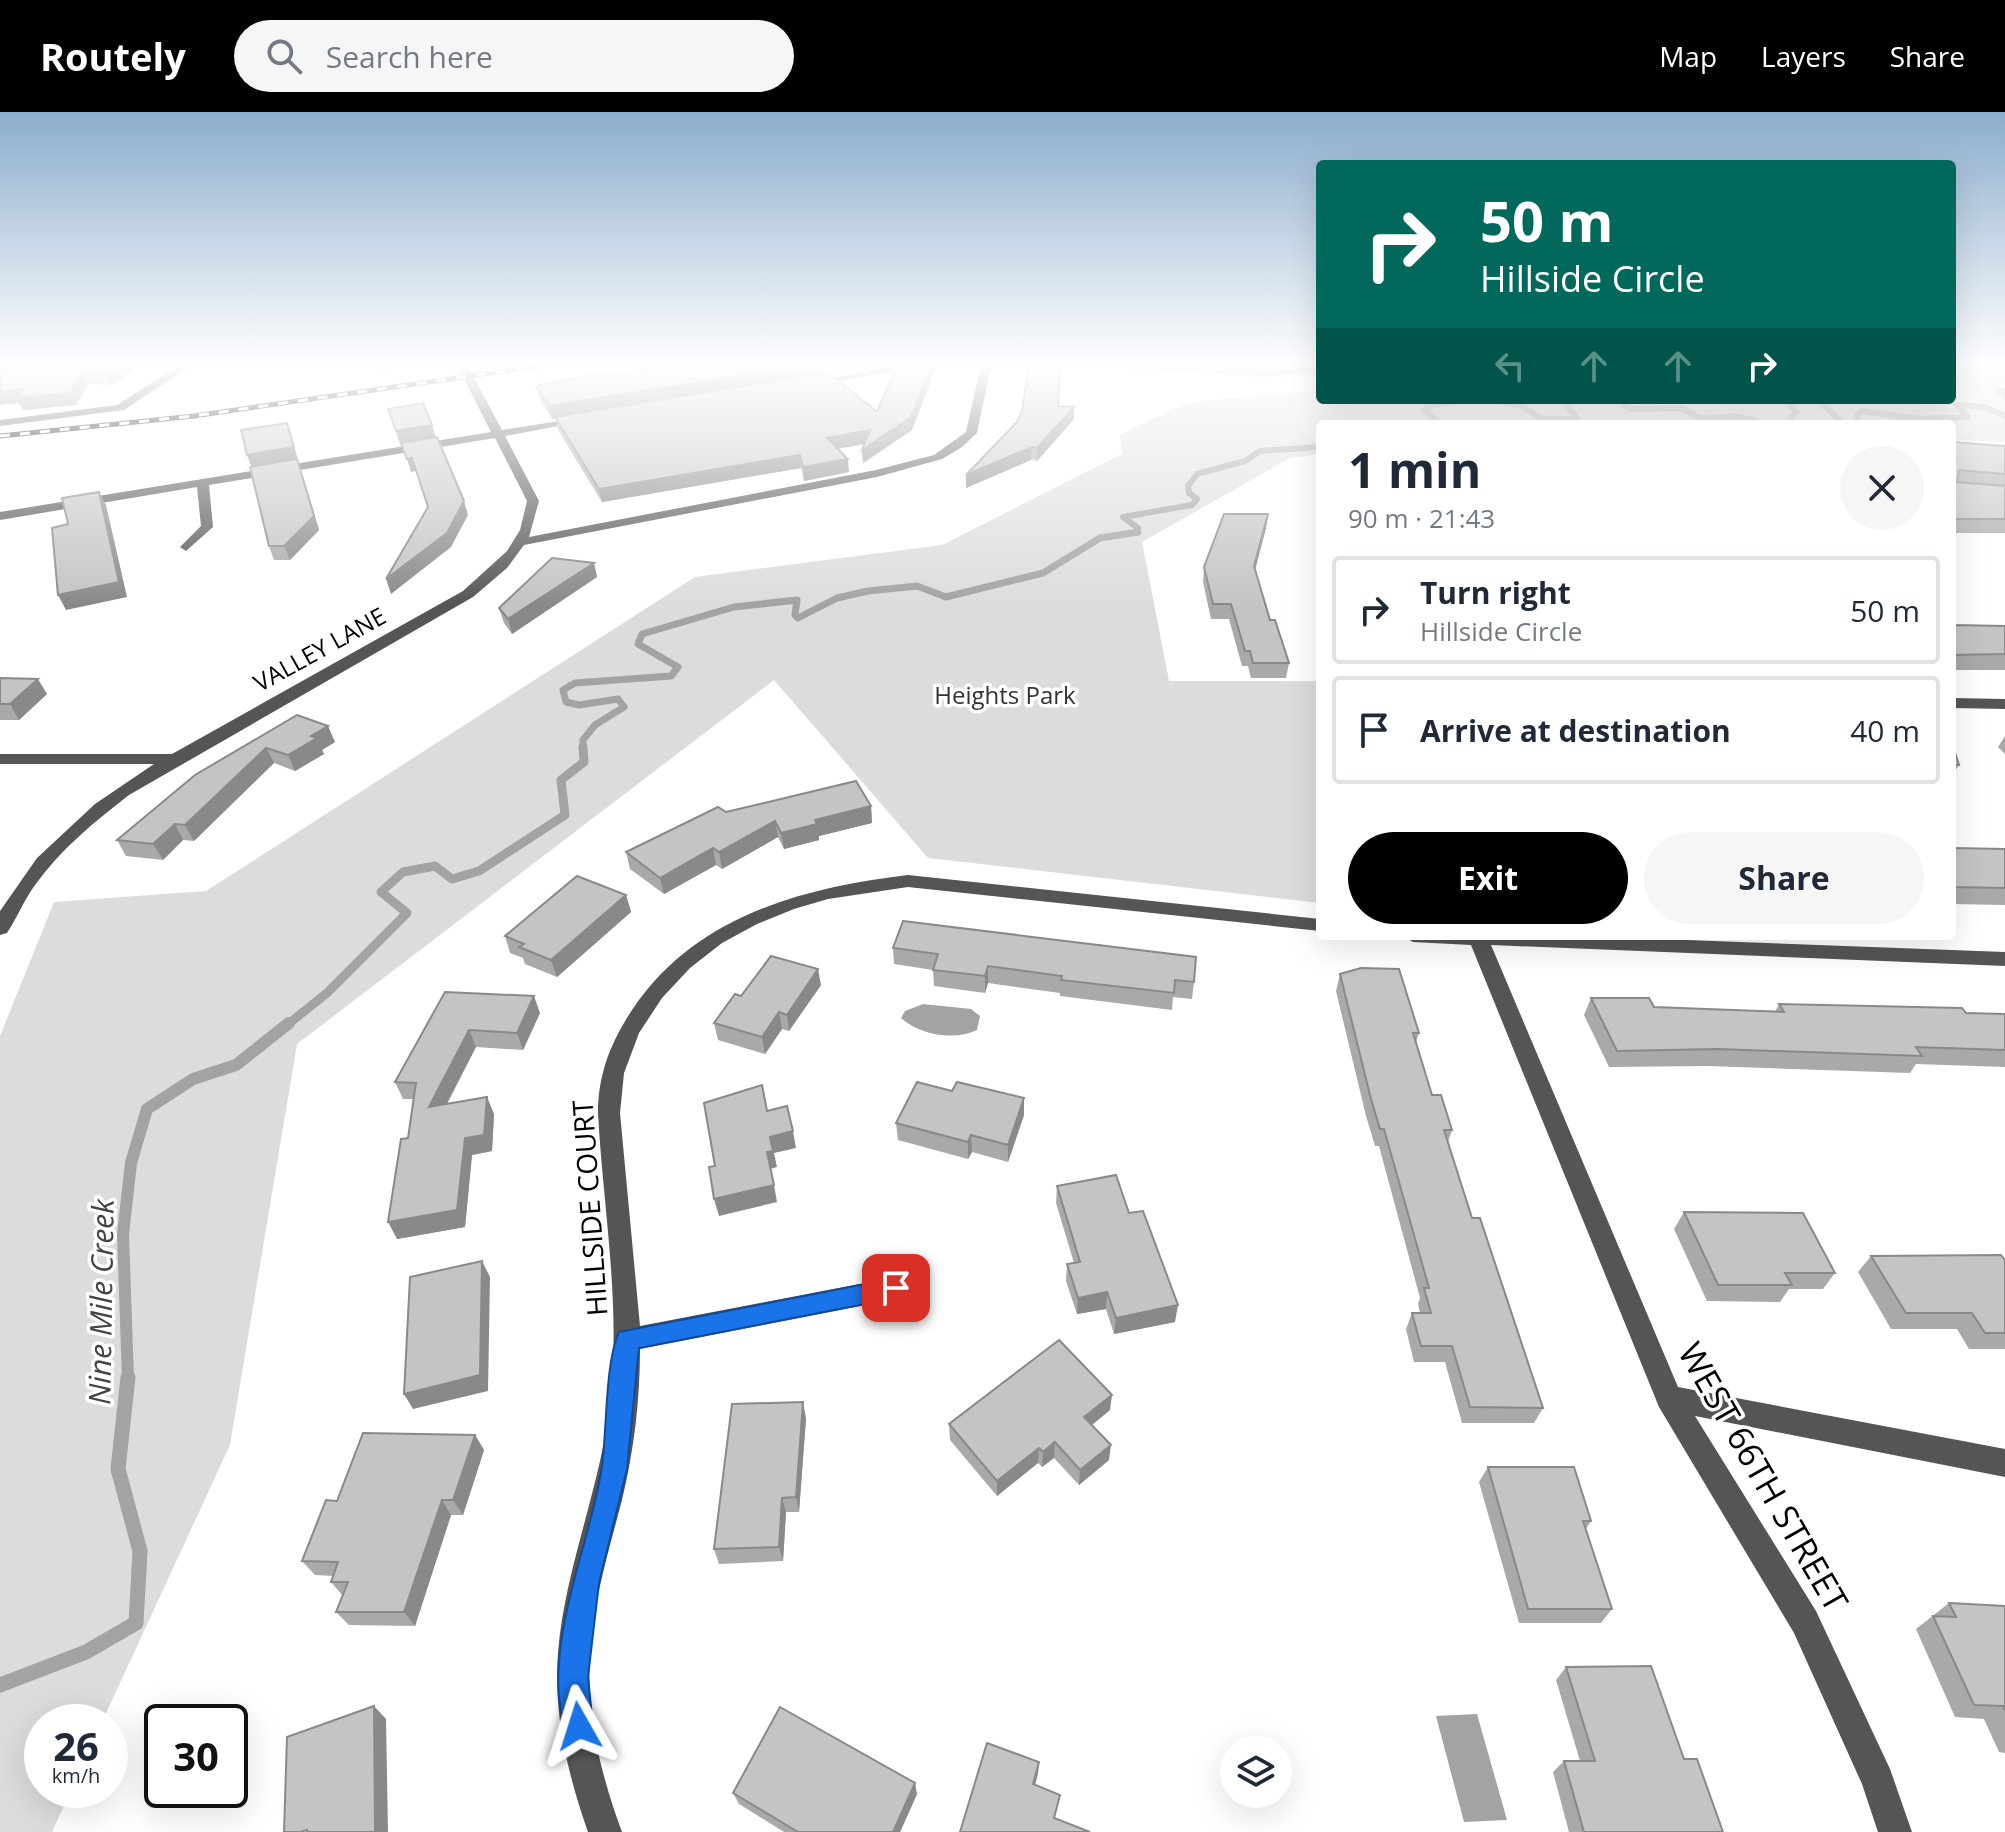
<!DOCTYPE html>
<html lang="en">
<head>
<meta charset="utf-8">
<style>
	:root { --surface:#fff; --page:#f6f6f7; --text:#1f2937; --muted:#747a83; --line:#e0e1e3; --accent:#000 }
	body { margin:0; font-family:"Open Sans",sans-serif; background:var(--page); color:var(--text); height:100vh; display:flex; flex-direction:column; font-size:30px; white-space:nowrap }
	* { box-sizing:border-box; margin:0 }
	p { font-size:26px; color:var(--muted) }
	.icon { flex:none; width:44px; height:44px; fill:none; stroke:currentColor; stroke-width:2; stroke-linecap:round; stroke-linejoin:round }
	.map { position:relative; flex:1; overflow:hidden }
	.side { position:absolute; left:1316px; top:308px; width:640px; height:520px; display:flex; flex-direction:column; background:var(--surface); border-radius:8px; box-shadow:0 8px 32px #0002 }
	.side>* { flex:none }
	.banner { position:absolute; left:1316px; top:48px; width:640px; height:244px; border-radius:8px; box-shadow:0 8px 32px #0002; background:#00695c; color:#fff; overflow:hidden }
	.tools { position:absolute; left:1220px; top:1624px; display:grid; gap:16px }
	.tools a { display:grid; place-items:center; width:72px; height:72px; border-radius:50%; background:var(--surface); box-shadow:0 8px 32px #0002; font-size:40px }
	.speed { position:absolute; left:24px; top:1592px; display:flex; gap:16px; font-size:40px; font-weight:700; text-align:center }
	.speed>* { display:grid; place-content:center; width:104px; height:104px; border-radius:50%; background:var(--surface); box-shadow:0 8px 32px #0002; line-height:1 }
	.speed small { font-size:20px; font-weight:400 }
	.speed .limit { border:4px solid #111; border-radius:12px; background:#fff; color:#111 }
	.pin { position:absolute; display:grid; place-items:center; width:68px; height:68px; color:#fff; margin:-34px; border-radius:16px; box-shadow:0 4px 12px #0006 }
	.me { position:absolute; width:88px; margin:-44px; rotate:354deg; stroke-linejoin:round; filter:drop-shadow(0 0 6px #0008) }
	.turn { display:flex; align-items:center; gap:28px; height:168px; padding:0 32px; font-size:36px }
	.turn .icon { width:104px; height:104px; stroke-width:2.5 }
	.turn b { display:block; font-size:56px; line-height:68px }
	.lanes { display:flex; align-items:center; height:76px; padding:0 32px; background:#0003; justify-content:center; gap:40px; direction:ltr }
	.lanes .off { opacity:.35 }
	.round { display:grid; place-items:center; flex:none; width:84px; height:84px; border-radius:42px; background:var(--page) }
	.headline { display:flex; align-items:center; justify-content:space-between; height:136px; padding:0 32px }
	h1 { font-size:48px; font-weight:700; line-height:60px }
	.primary-button { display:flex; gap:16px; margin-top:auto; padding:16px 32px }
	.primary-button a { flex:1; height:92px; border-radius:48px; background:var(--accent); color:#fff; font-size:32px; font-weight:700; line-height:92px; text-align:center }
	.primary-button a+a { background:var(--page); color:var(--text) }
	ul { padding:0; list-style:none }
	li { display:flex; align-items:center; gap:24px; height:108px; margin:0 16px 12px; padding:0 16px; border:4px solid var(--line); border-radius:8px }
	li div { flex:1 }
	li b { display:block; font-size:30px }
	li em { font-style:normal }
	header { display:flex; align-items:center; gap:48px; box-sizing:border-box; height:112px; padding:0 40px; background:var(--accent); color:#fff }
	header strong { font-size:38px }
	nav { display:flex; gap:44px; margin-inline-start:auto; font-size:28px }
	.search { width:560px; height:72px; background:var(--page); display:flex; align-items:center; gap:20px; box-sizing:border-box; padding:0 28px; border-radius:44px; color:var(--muted); font-size:30px }
	.map>svg:first-child { display:block }
	.green { fill:#dcdcdc }
	.water { fill:#a3a3a3 }
	.lines { fill:none; stroke-linecap:round; stroke-linejoin:round }
	.stream-far4 { stroke:#a3a3a3; stroke-width:6 }
	.stream-far3 { stroke:#a3a3a3; stroke-width:7 }
	.stream-far2 { stroke:#a3a3a3; stroke-width:9 }
	.stream-far1 { stroke:#a3a3a3; stroke-width:12 }
	.stream { stroke:#a3a3a3; stroke-width:15 }
	.minor { fill:#555; fill-rule:evenodd }
	.rail-casing { stroke:#000; stroke-width:5 }
	.rail { stroke:#fff; stroke-width:3; stroke-dasharray:10; stroke-linecap:butt }
	.wall { fill:#a9a9a9 }
	.shaded-wall { fill:#898989 }
	.building { fill:#c4c4c4; stroke:#898989; stroke-width:2 }
	.route { fill:#1a73e8; stroke:#114b97; stroke-width:2 }
	.labels { text-anchor:middle; stroke-width:7; stroke-linejoin:round; paint-order:stroke }
	.far-street-label { font-size:24px; fill:#000; stroke:#fff }
	.far-park-label { font-size:24px; fill:#333; stroke:#fff }
	.street-label { font-size:28px; fill:#000; stroke:#fff }
	.water-label { font-size:30px; font-style:italic; fill:#444; stroke:#fff }
	.near-street-label { font-size:34px; fill:#000; stroke:#fff }
</style>
</head>
<body>
<header>
<strong>Routely</strong>
<div class="search"><svg class="icon" aria-label="search" viewBox="0 0 24 24"><circle cx="10" cy="10" r="6"/><path d="M15 15l6 6"/></svg>Search here</div>
<nav><a>Map</a><a>Layers</a><a>Share</a></nav>
</header>
<div class="map">
<svg width="2005" height="1720" viewBox="0 0 2005 1720">
	<rect width="100%" height="100%" fill="#fff"/>
	<path class="green" d="M1952,253H2005V330L1952,328V312L1580,309L1320,312V342L1290,346L1142,430L1169,569H1320V791L928,746L774,568L297,932L230,1333L102,1610H42V1678H71L52,1720H0V924L54,790L206,779L695,465L942,433L1122,342L1120,323L1186,291L1320,278V288H1952Z"/>
	<g class="water">
		<path d="M923,892L971,897L980,904L977,918C954,929 920,923 901,906L905,899Z"/>
		<path d="M1477,1602L1507,1708L1464,1710L1436,1604Z"/>
	</g>
	<g class="lines">
		<g class="stream-far4">
			<path d="M2005,279H1998L2005,285"/>
			<path d="M1490,288L1520,293L1542,307H1577L1563,288"/>
			<path d="M1625,288L1621,289L1630,297L1682,296L1702,307L1736,304L1765,312"/>
			<path d="M1758,288H1766"/>
			<path d="M1831,288L1821,291L1844,312"/>
			<path d="M1441,312L1424,298L1433,292L1474,288"/>
			<path d="M1767,312L1787,311L1796,300L1786,288"/>
			<path d="M1858,312L1857,303L1862,299L1920,307L1968,305L1956,293L1985,295L2005,304"/>
			<path d="M1128,422L1138,420V416L1123,405L1192,393L1197,387L1189,381L1188,374L1197,362L1245,349L1260,339L1320,335"/>
		</g>
		<path class="stream-far3" d="M583,637V628L595,613L624,595L618,587L579,593L566,590L563,578L575,571L671,564L678,555L638,532L642,522L734,495L797,488L795,503L798,506L837,486L868,479L917,474L946,485L1043,461L1100,426L1138,420"/>
		<path class="stream-far2" d="M287,913L327,881L407,801L381,780L403,760L435,754L452,767L479,759L565,703L561,668L584,650L583,635"/>
		<path class="stream-far1" d="M128,1267L123,1122L131,1051L147,997L193,967L236,953L289,911"/>
		<path class="stream" d="M0,1573L86,1540L136,1511L140,1439L118,1357L128,1265"/>
		<g class="minor">
			<path d="M180,253H192L124,298L0,314V308L117,293Z"/>
			<path d="M457,253H467L502,318L585,305L590,308L505,324L539,389L529,425L876,358L934,343L966,320L981,253H991L977,321L962,335L942,347L877,365L524,433L507,456L473,485L129,683C94,710 61,737 35,773C24,788 17,806 7,821L0,823V799L37,746L95,692L154,652H0V642H172L463,479L507,439L520,418L527,389L495,326L209,373L213,415L186,439L180,435L201,414L197,375L0,408V400L491,320Z"/>
			<path d="M903,253H925L810,274L805,271Z"/>
			<path d="M1952,586L2005,587V597L1952,596Z"/>
			<path d="M908,763L1320,807V819L908,775L828,787L794,797L757,812L722,831L690,856L662,886L639,921L624,961L620,1001L640,1214L896,1165L905,1168L909,1176L905,1184L896,1187L640,1237C640,1288 634,1338 622,1388C609,1438 593,1489 590,1542C586,1603 601,1663 622,1720H588C568,1663 553,1602 558,1541C565,1452 604,1369 611,1280C620,1186 603,1094 598,1001C598,962 611,930 632,898C695,804 801,776 908,763Z"/>
			<path d="M1403,824H1580L2005,840V854L1491,833L1678,1275L2005,1337V1365L1695,1304L1816,1499L1890,1657L1912,1720H1878L1862,1672L1794,1521L1659,1295L1471,833L1413,830Z"/>
		</g>
		<g class="rail-casing">
			<path id="rail" d="M0,324L194,304L546,253"/>
		</g>
		<use href="#rail" class="rail"/>
	</g>
	<g class="wall">
		<path d="M0,253H141L111,273L88,272L76,293L23,298Z"/>
		<path d="M818,253L819,262L877,300L912,318L863,351L862,338L864,332L838,337L849,360L804,369L801,356L602,390L558,318L556,306L552,307L539,286L536,274L619,261Z"/>
		<path d="M1120,253H1320V260L1258,265L1120,256Z"/>
		<path d="M1058,294L1074,295V307L1037,349L1031,348L966,376Z"/>
		<path d="M287,311L319,418L290,448H274L269,434L252,355L247,343Z"/>
		<path d="M1952,330L2005,334V421H1952Z"/>
		<path d="M1268,402L1266,416L1255,458L1270,508L1289,551L1286,566H1251L1248,554H1242L1229,507H1211L1203,470L1204,455Z"/>
		<path d="M594,451L597,465L512,522L504,511L499,496Z"/>
		<path d="M1952,513L2005,514V558H1952Z"/>
		<path d="M0,566L47,582L19,608H0Z"/>
		<path d="M297,603L335,630L322,638L324,642L295,659L274,651L194,729L183,728L163,748L126,744L117,728Z"/>
		<path d="M2005,624V642L1998,635Z"/>
		<path d="M1952,631L1959,653L1952,664Z"/>
		<path d="M871,694L872,711L819,724V728L784,737L778,725L722,757L716,753L664,782L630,757L626,740L726,700Z"/>
		<path d="M1952,736L2005,737V793L1952,792Z"/>
		<path d="M626,783L631,800L557,865L525,852L523,846L510,841L505,824Z"/>
		<path d="M893,836L1194,870L1192,887L1173,885L1172,898L1060,884V881L988,871L985,881L934,874L933,858L894,852Z"/>
		<path d="M1340,862L1419,921L1416,930L1432,983L1452,1018L1448,1030L1472,1106L1543,1296L1534,1311H1462L1445,1250H1414L1406,1217L1412,1201H1420L1418,1192L1420,1186L1379,1034H1375L1366,1004L1336,879Z"/>
		<path d="M821,873L789,919L782,917L765,942L718,928L714,911L741,884Z"/>
		<path d="M445,880L540,901L523,938L476,935L447,992L494,1002L492,1039L472,1043L465,1115L397,1127L408,1026L413,987H403L395,970Z"/>
		<path d="M1591,886L1654,895L1775,900L1779,892L2005,902V955L1916,952L1910,961L1708,954L1609,955L1584,903Z"/>
		<path d="M952,979L1024,1003L1008,1050L972,1040L968,1047L898,1028L896,1011Z"/>
		<path d="M1057,1074L1129,1101L1175,1210L1114,1222L1106,1197L1077,1202L1066,1169L1067,1152L1074,1151L1056,1091Z"/>
		<path d="M1684,1100L1835,1161L1823,1177H1789L1780,1190L1707,1189L1674,1117Z"/>
		<path d="M1871,1144L2005,1148V1237H1969L1957,1217H1891L1858,1160Z"/>
		<path d="M1110,1298L1092,1313L1109,1348L1079,1373L1054,1346L1042,1355L1038,1351L997,1384L950,1328L949,1312Z"/>
		<path d="M806,1306L799,1400H786L783,1449L719,1452L714,1437Z"/>
		<path d="M475,1323L484,1338L463,1403H451L415,1514L349,1513L336,1500L343,1484L331,1470L333,1464L315,1463L302,1449L337,1389Z"/>
		<path d="M1488,1355L1591,1409L1586,1417L1612,1497L1601,1511H1519L1479,1370Z"/>
		<path d="M1949,1491L2005,1494V1641L1999,1640L1984,1607L1955,1605L1916,1517Z"/>
		<path d="M1566,1555L1684,1647L1723,1720H1569L1553,1660L1564,1649H1580L1556,1568Z"/>
		<path d="M733,1681L917,1682L900,1720H784L739,1692Z"/>
	</g>
	<g class="shaded-wall">
		<path d="M118,253H141L111,273L106,261Z"/>
		<path d="M374,253H408V255L376,258Z"/>
		<path d="M810,253H818L819,264L552,307L549,294Z"/>
		<path d="M932,253H937L912,318L863,351L862,338Z"/>
		<path d="M1260,253H1320V260L1258,265Z"/>
		<path d="M83,261L88,272L76,293L23,298L19,291L0,293V280Z"/>
		<path d="M1074,295V307L1037,349V336Z"/>
		<path d="M287,311L319,418L290,448L247,343Z"/>
		<path d="M432,313L436,326L400,332L396,319Z"/>
		<path d="M870,318L871,331L828,338L827,326Z"/>
		<path d="M1032,335L1031,348L966,376V363Z"/>
		<path d="M800,343L801,356L602,390L599,377Z"/>
		<path d="M412,346L416,359L411,360L407,347Z"/>
		<path d="M848,347L849,360L804,369L803,355Z"/>
		<path d="M99,380L106,393L127,485L66,498L58,483Z"/>
		<path d="M464,389L468,403L451,435L391,482L386,467Z"/>
		<path d="M1268,402L1266,416L1252,469L1254,454Z"/>
		<path d="M594,451L597,465L512,522L508,507Z"/>
		<path d="M38,567L47,582L19,608L10,592Z"/>
		<path d="M328,614L335,630L322,638L324,642L295,659L288,643L311,624Z"/>
		<path d="M266,636L274,651L194,729L185,713Z"/>
		<path d="M871,694L872,711L819,724V728L784,737L781,721L815,708Z"/>
		<path d="M775,709L778,725L722,757L719,740Z"/>
		<path d="M175,712L183,728L163,748L153,732Z"/>
		<path d="M713,736L716,753L664,782L660,766Z"/>
		<path d="M626,783L631,800L557,865L551,848Z"/>
		<path d="M988,854V871L985,881V864Z"/>
		<path d="M818,857L821,873L789,919L787,903Z"/>
		<path d="M534,884L540,901L523,938L517,921Z"/>
		<path d="M779,900L782,917L765,942L762,925Z"/>
		<path d="M469,918L476,935L436,1012L429,995Z"/>
		<path d="M487,985L494,1002L492,1039L472,1043L465,1115L397,1127L388,1110L465,1026Z"/>
		<path d="M1024,986V1003L1008,1050V1033Z"/>
		<path d="M793,1019L796,1036L774,1041L777,1055L770,1057L767,1040L770,1025Z"/>
		<path d="M971,1023L972,1040L968,1047V1030Z"/>
		<path d="M774,1073L777,1090L719,1104L714,1087Z"/>
		<path d="M482,1149L490,1165L488,1279L413,1297L404,1282Z"/>
		<path d="M1107,1180L1106,1197L1077,1202L1078,1186Z"/>
		<path d="M1178,1193L1175,1210L1114,1222L1116,1206Z"/>
		<path d="M1112,1283L1110,1298L1083,1320L1084,1305Z"/>
		<path d="M803,1290L806,1306L799,1400L796,1385Z"/>
		<path d="M475,1323L484,1338L463,1403L453,1388Z"/>
		<path d="M1055,1330L1054,1346L1042,1355L1043,1340Z"/>
		<path d="M1111,1333L1109,1348L1079,1373L1080,1358Z"/>
		<path d="M1039,1336L1038,1351L997,1384V1369Z"/>
		<path d="M782,1386L786,1400L783,1449L779,1435Z"/>
		<path d="M442,1388L451,1403L415,1514L404,1500Z"/>
		<path d="M374,1594L386,1607L388,1720H375Z"/>
		<path d="M1039,1650L1038,1662L1032,1684L1033,1672Z"/>
		<path d="M915,1671L917,1682L900,1720H893Z"/>
	</g>
	<g class="building">
		<path d="M0,253H118L106,261H83L70,281L17,286L23,277L0,280Z"/>
		<path d="M672,253H810L549,294L536,274L617,258L619,261Z"/>
		<path d="M897,253H932L911,305L862,338L870,318L827,326L848,347L803,355L800,343L599,377L555,305L828,260L877,300Z"/>
		<path d="M1029,253H1060L1058,294L1074,295L1037,336L1032,335L966,363L1017,310L1022,299Z"/>
		<path d="M423,291L432,313L396,319L388,297Z"/>
		<path d="M287,311L294,335L247,343L241,318Z"/>
		<path d="M437,325L464,389L447,421L386,467L428,395L412,346L407,347L401,331Z"/>
		<path d="M1952,330L2005,334V362L1959,358L1957,370L2005,374V407H1952Z"/>
		<path d="M297,347L314,404L284,434H269L250,355Z"/>
		<path d="M99,380L119,470L58,483L52,416L68,412L62,386Z"/>
		<path d="M1224,402H1268L1254,454L1270,508H1275L1289,551H1253L1250,539H1245L1231,492H1213L1204,455Z"/>
		<path d="M552,446L594,451L508,507L499,496Z"/>
		<path d="M1952,513L2005,514V542L1952,543Z"/>
		<path d="M0,566L38,567L10,592H0Z"/>
		<path d="M297,603L328,614L311,624L317,626L288,643L266,636L185,713L175,712L153,732L117,728L195,663Z"/>
		<path d="M1952,631L1959,653L1952,652Z"/>
		<path d="M856,669L871,694L815,708L817,712L781,721L775,709L719,740L713,736L660,766L626,740L718,695L726,700Z"/>
		<path d="M1952,736L2005,737V776L1952,775Z"/>
		<path d="M577,764L626,783L551,848L519,835L524,832L505,824Z"/>
		<path d="M903,809L1196,845L1194,870L1175,868L1174,881L1061,868L1062,864L988,854L985,864L933,858L938,842L893,836Z"/>
		<path d="M771,844L818,857L787,903L779,900L762,925L714,911L735,882L741,884Z"/>
		<path d="M1361,856L1399,857L1419,921H1413L1432,983H1441L1452,1018H1444L1472,1106H1480L1543,1296L1470,1295L1452,1234H1421L1412,1201H1431L1424,1176H1429L1384,1017H1380L1371,987L1340,862Z"/>
		<path d="M445,880L534,884L517,921L469,918L429,995L487,985L484,1023L465,1026L457,1098L388,1110L401,1027L408,1026L416,971L395,970Z"/>
		<path d="M1591,886H1649L1654,895L1784,900L1779,892L1962,896L1966,901L2005,902V938L1916,935L1922,944L1717,937L1617,939Z"/>
		<path d="M917,970L952,979L957,970L1024,986L1008,1033L971,1023L968,1030L896,1011Z"/>
		<path d="M762,973L767,999L787,994L793,1019L770,1025L773,1039L767,1040L774,1073L714,1087L709,1055L715,1054L704,991Z"/>
		<path d="M1116,1063L1129,1101L1143,1099L1178,1193L1116,1206L1107,1180L1078,1186L1067,1152L1080,1150L1057,1074Z"/>
		<path d="M1684,1100L1803,1101L1835,1161H1785L1792,1173H1718Z"/>
		<path d="M2001,1143L2005,1148V1221H1985L1972,1201H1906L1871,1144Z"/>
		<path d="M482,1149L480,1263L404,1282L410,1165Z"/>
		<path d="M1059,1228L1112,1283L1084,1305L1111,1333L1080,1358L1055,1330L1043,1340L1039,1336L997,1369L949,1312Z"/>
		<path d="M803,1290L796,1385L782,1386L779,1435L714,1437L732,1292Z"/>
		<path d="M363,1321L475,1323L453,1388H442L404,1500H336L348,1470H331L338,1450L302,1449L326,1388L337,1389Z"/>
		<path d="M1488,1355H1574L1591,1409H1583L1612,1497H1528Z"/>
		<path d="M1949,1491L2005,1494V1599L2003,1594L1974,1593L1933,1504L1956,1505Z"/>
		<path d="M1651,1554L1684,1647H1697L1723,1720H1584L1564,1649H1595L1566,1555Z"/>
		<path d="M374,1594L375,1720H307V1718L301,1720H284L287,1625Z"/>
		<path d="M780,1595L915,1671L893,1720H798L733,1681Z"/>
		<path d="M987,1631L1039,1650L1033,1672L1060,1683L1054,1706L1090,1720H960Z"/>
	</g>
	<linearGradient id="sky" x2="0" y2="1"><stop stop-color="#8cadcc"/><stop offset="0.51" stop-color="#fff"/><stop offset="1" stop-color="#fff" stop-opacity="0"/></linearGradient>
	<rect width="2005" height="494" fill="url(#sky)"/>
	<path class="route" d="M896,1166L904,1169L907,1176L904,1183L896,1186L639,1236L627,1357L599,1471L588,1565L593,1614L589,1624L579,1629L568,1624C536,1546 591,1433 602,1354C607,1319 605,1250 619,1220Z"/>
	<g class="labels">
		<g class="far-street-label">
			<text transform="translate(320 538) rotate(-29)" y="8">VALLEY LANE</text>
		</g>
		<g class="far-park-label">
			<text x="1005" y="592">Heights Park</text>
		</g>
		<g class="street-label">
			<text transform="translate(590 1096) rotate(-94)" y="10">HILLSIDE COURT</text>
		</g>
		<g class="water-label">
			<text transform="translate(102 1190) rotate(-89)" y="10">Nine Mile Creek</text>
		</g>
		<g class="near-street-label">
			<text transform="translate(1763 1365) rotate(60)" y="12">WEST 66TH STREET</text>
		</g>
	</g>
</svg>
<div class="tools">
<a><svg class="icon" aria-label="layers" viewBox="0 0 24 24"><path d="M12 4l9 5-9 5-9-5zM3 14l9 5 9-5"/></svg></a>
</div>
<div class="speed"><div>26<small>km/h</small></div><div class="limit">30</div></div>
<div class="pin" style="left:896px;top:1176px;background:#d93025"><svg class="icon" aria-label="arrive" viewBox="0 0 24 24"><path d="M6 21V4h12l-3 4 3 4H6"/></svg></div>
<svg class="me" style="left:579px;top:1614px" viewBox="-20 -20 40 40"><path d="M0-17L14 15 0 8-14 15z" fill="#1a73e8" stroke="#fff" stroke-width="4"/></svg>
<div class="banner">
<div class="turn"><svg class="icon" aria-label="right" viewBox="0 0 24 24"><path d="M7 20v-9h11M14 6l5 5-5 5"/></svg><div><b>50 m</b>Hillside Circle</div></div>
<div class="lanes"><svg class="icon off" aria-label="left" viewBox="0 0 24 24"><path d="M17 20v-9H6M10 6l-5 5 5 5"/></svg><svg class="icon off" aria-label="ahead" viewBox="0 0 24 24"><path d="M12 20V5M6 11l6-6 6 6"/></svg><svg class="icon off" aria-label="ahead" viewBox="0 0 24 24"><path d="M12 20V5M6 11l6-6 6 6"/></svg><svg class="icon" aria-label="right" viewBox="0 0 24 24"><path d="M7 20v-9h11M14 6l5 5-5 5"/></svg></div>
</div>
<section class="side">
<div class="headline"><div><h1>1 min</h1><p>90 m · 21:43</p></div><a class="round"><svg class="icon" aria-label="close" viewBox="0 0 24 24"><path d="M6 6l12 12M18 6L6 18"/></svg></a></div>
<ul>
<li><svg class="icon" aria-label="right" viewBox="0 0 24 24"><path d="M7 20v-9h11M14 6l5 5-5 5"/></svg><div><b>Turn right</b><p>Hillside Circle</p></div><em>50 m</em></li>
<li><svg class="icon" aria-label="arrive" viewBox="0 0 24 24"><path d="M6 21V4h12l-3 4 3 4H6"/></svg><div><b>Arrive at destination</b></div><em>40 m</em></li>
</ul>
<div class="primary-button"><a>Exit</a><a>Share</a></div>
</section>
</div>
</body>
</html>
